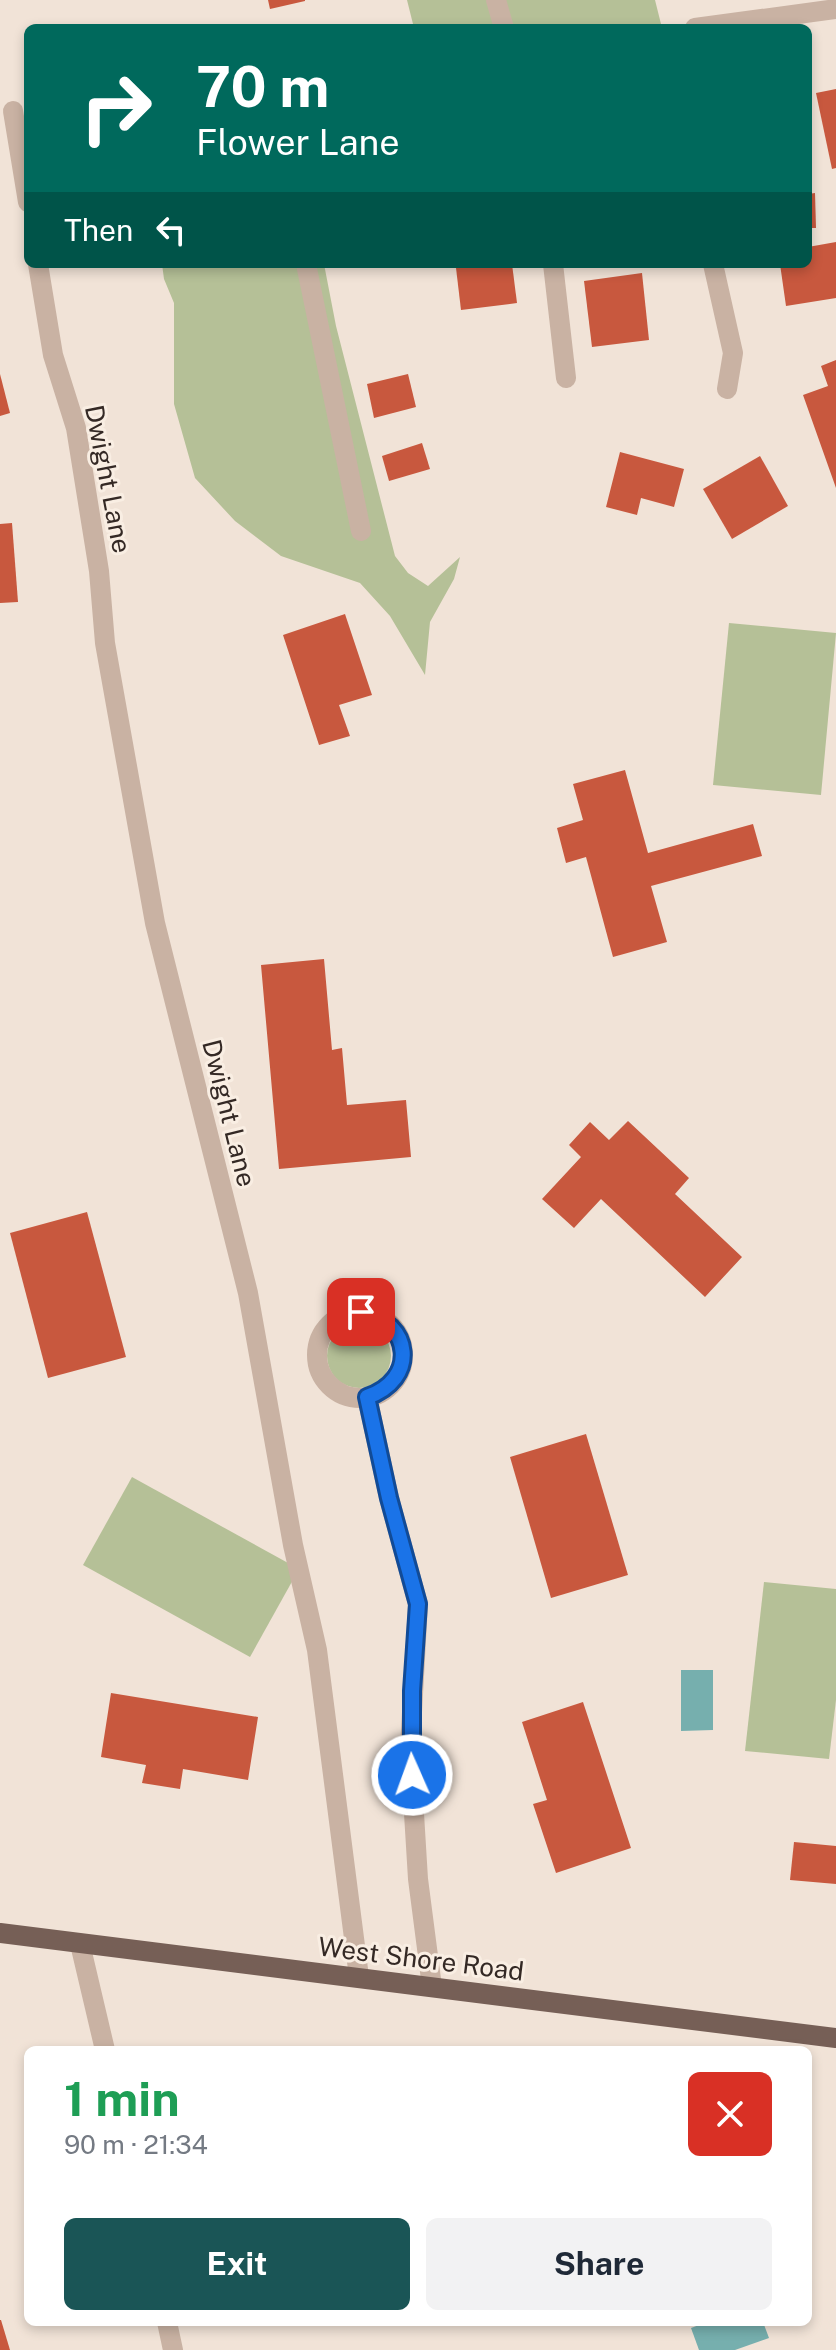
<!DOCTYPE html>
<html lang="en">
<head>
<meta charset="utf-8">
<style>
	:root { --surface:#fff; --page:#f2f2f3; --text:#1f2937; --muted:#747a83; --accent:#1a5556 }
	body { margin:0; font-family:"Public Sans",sans-serif; background:var(--page); color:var(--text); height:100vh; display:flex; flex-direction:column; font-size:30px; white-space:nowrap }
	* { box-sizing:border-box; margin:0 }
	p { font-size:26px; color:var(--muted) }
	.icon { flex:none; width:44px; height:44px; fill:none; stroke:currentColor; stroke-width:2; stroke-linecap:round; stroke-linejoin:round }
	.map { position:relative; flex:1; overflow:hidden }
	.drawer { position:absolute; left:24px; top:2046px; width:788px; height:280px; display:flex; flex-direction:column; background:var(--surface); border-radius:12px; box-shadow:0 4px 12px #0003 }
	.drawer>* { flex:none }
	.guide { position:absolute; left:24px; top:24px; width:788px; height:244px; border-radius:12px; box-shadow:0 4px 12px #0003; background:#00695c; color:#fff; overflow:hidden }
	.pin { position:absolute; display:grid; place-items:center; width:68px; height:68px; color:#fff; margin:-34px; border-radius:16px; box-shadow:0 4px 12px #0006 }
	.me { position:absolute; width:88px; margin:-44px; rotate:358deg; stroke-linejoin:round; filter:drop-shadow(0 0 6px #0008) }
	.turn { display:flex; align-items:center; gap:28px; height:168px; padding:0 40px; font-size:36px }
	.turn .icon { width:104px; height:104px; stroke-width:2.5 }
	.turn b { display:block; font-size:56px; line-height:68px }
	.then { display:flex; align-items:center; height:76px; padding:0 40px; background:#0003; gap:16px; font-size:30px }
	.round { display:grid; place-items:center; flex:none; width:84px; height:84px; border-radius:12px; background:var(--page) }
	.summary { display:flex; align-items:center; justify-content:space-between; height:136px; padding:0 40px }
	h1 { font-size:48px; font-weight:700; line-height:60px; color:#1e9e55 }
	.action { display:flex; gap:16px; margin-top:auto; padding:16px 40px }
	.action a { flex:1; height:92px; border-radius:12px; background:var(--accent); color:#fff; font-size:32px; font-weight:700; line-height:92px; text-align:center }
	.action a+a { background:var(--page); color:var(--text) }
	.map>svg:first-child { display:block }
	.green { fill:#b5c097 }
	.water { fill:#76afae }
	.building { fill:#c8583e }
	.lines { fill:none; stroke-linecap:round; stroke-linejoin:round }
	.minor { stroke:#c9b2a3; stroke-width:20 }
	.major { stroke:#765f56; stroke-width:20 }
	.route-casing { stroke:#114b97; stroke-width:20 }
	.route { stroke:#1a73e8; stroke-width:14 }
	.labels { text-anchor:middle; stroke-width:6; stroke-linejoin:round; paint-order:stroke }
	.street-label { font-size:26px; fill:#342925; stroke:#f9eee3 }
</style>
</head>
<body>
<div class="map">
<svg width="836" height="2350" viewBox="0 0 836 2350">
	<rect width="100%" height="100%" fill="#f1e3d7"/>
	<g class="green">
		<path d="M407,0H655L662,28H414Z"/>
		<path d="M162,264H324L336,326L395,556L408,573L428,586L460,557L454,579L430,622L425,675L390,616L360,583L281,556L235,521L195,478L174,404V303L164,279Z"/>
		<path d="M729,623L836,633L821,795L713,785Z"/>
		<circle cx="359" cy="1356" r="32"/>
		<path d="M132,1477L299,1569L250,1657L83,1565Z"/>
		<path d="M764,1582L836,1589V1700L829,1759L745,1751Z"/>
	</g>
	<g class="water">
		<path d="M681,1670H713V1730L681,1731Z"/>
		<path d="M707,2322H763L769,2338L735,2350H699L691,2328Z"/>
	</g>
	<g class="building">
		<path d="M268,0H305V1L270,9Z"/>
		<path d="M836,89V168L832,169L816,93Z"/>
		<path d="M815,193L816,228H808V194Z"/>
		<path d="M836,242V298L786,306L780,264H808V247Z"/>
		<path d="M483,264H512L517,303L461,310L456,268Z"/>
		<path d="M642,273L649,340L592,347L584,281Z"/>
		<path d="M836,360V488L803,395L828,386L821,366Z"/>
		<path d="M0,374L10,413L0,416Z"/>
		<path d="M408,374L416,407L374,418L367,384Z"/>
		<path d="M422,443L430,469L389,481L382,456Z"/>
		<path d="M620,452L684,469L674,507L641,498L637,515L606,507Z"/>
		<path d="M760,456L788,506L732,539L703,489Z"/>
		<path d="M12,523L18,602L0,603V524Z"/>
		<path d="M345,614L372,695L339,705L350,736L319,745L283,635Z"/>
		<path d="M625,770L648,853L753,824L762,856L651,886L667,942L613,957L586,857L566,863L557,828L583,820L573,784Z"/>
		<path d="M324,959L332,1050L342,1048L347,1105L406,1100L411,1157L279,1169L261,965Z"/>
		<path d="M628,1121L689,1178L675,1194L742,1257L705,1297L601,1199L574,1228L542,1199L581,1157L569,1145L590,1122L609,1140Z"/>
		<path d="M87,1212L126,1357L48,1378L10,1233Z"/>
		<path d="M586,1434L628,1575L551,1598L510,1457Z"/>
		<path d="M111,1693L258,1717L248,1780L183,1769L180,1789L142,1783L146,1765L101,1757Z"/>
		<path d="M583,1702L631,1848L556,1873L533,1804L547,1800L522,1722Z"/>
		<path d="M794,1842L836,1846V1884L790,1880Z"/>
		<path d="M0,2320H1L10,2350H0Z"/>
	</g>
	<g class="lines">
		<g class="minor">
			<path d="M496,0L504,28"/>
			<path d="M695,28L836,9"/>
			<path d="M13,111L28,202"/>
			<path d="M38,264L53,355L76,428L99,571L105,643L155,923L248,1293L293,1545L317,1650L359,1977"/>
			<path d="M306,264L361,531"/>
			<path d="M553,264L566,378"/>
			<path d="M713,264L733,353L727,389"/>
			<circle cx="360" cy="1355" r="43"/>
			<path d="M367,1397L389,1498L418,1604L410,1748L418,1879L432,1987"/>
			<path d="M80,1944L105,2050"/>
			<path d="M167,2322L173,2350"/>
		</g>
		<path class="major" d="M0,1933L836,2038"/>
	</g>
	<g class="lines">
		<g class="route-casing">
			<path id="route" d="M361,1312C413,1322 418,1380 367,1397L389,1498L418,1604L412,1691V1775"/>
		</g>
		<use href="#route" class="route"/>
	</g>
	<g class="labels">
		<g class="street-label">
			<text transform="translate(108 479) rotate(79)" y="9">Dwight Lane</text>
			<text transform="translate(229 1113) rotate(76)" y="9">Dwight Lane</text>
			<text transform="translate(421 1959) rotate(7)" y="9">West Shore Road</text>
		</g>
	</g>
</svg>
<div class="pin" style="left:361px;top:1312px;background:#d93025"><svg class="icon" aria-label="arrive" viewBox="0 0 24 24"><path d="M6 21V4h12l-3 4 3 4H6"/></svg></div>
<svg class="me" style="left:412px;top:1775px" viewBox="-20 -20 40 40"><circle r="17" fill="#1a73e8" stroke="#fff" stroke-width="3"/><path d="M0-11L8 9 0 5-8 9z" fill="#fff"/></svg>
<div class="guide">
<div class="turn"><svg class="icon" aria-label="right" viewBox="0 0 24 24"><path d="M7 20v-9h11M14 6l5 5-5 5"/></svg><div><b>70 m</b>Flower Lane</div></div>
<div class="then">Then<svg class="icon" aria-label="left" viewBox="0 0 24 24"><path d="M17 20v-9H6M10 6l-5 5 5 5"/></svg></div>
</div>
<section class="drawer">
<div class="summary"><div><h1>1 min</h1><p>90 m · 21:34</p></div><a class="round" style="background:#d93025;color:#fff"><svg class="icon" aria-label="close" viewBox="0 0 24 24"><path d="M6 6l12 12M18 6L6 18"/></svg></a></div>
<div class="action"><a>Exit</a><a>Share</a></div>
</section>
</div>
</body>
</html>
